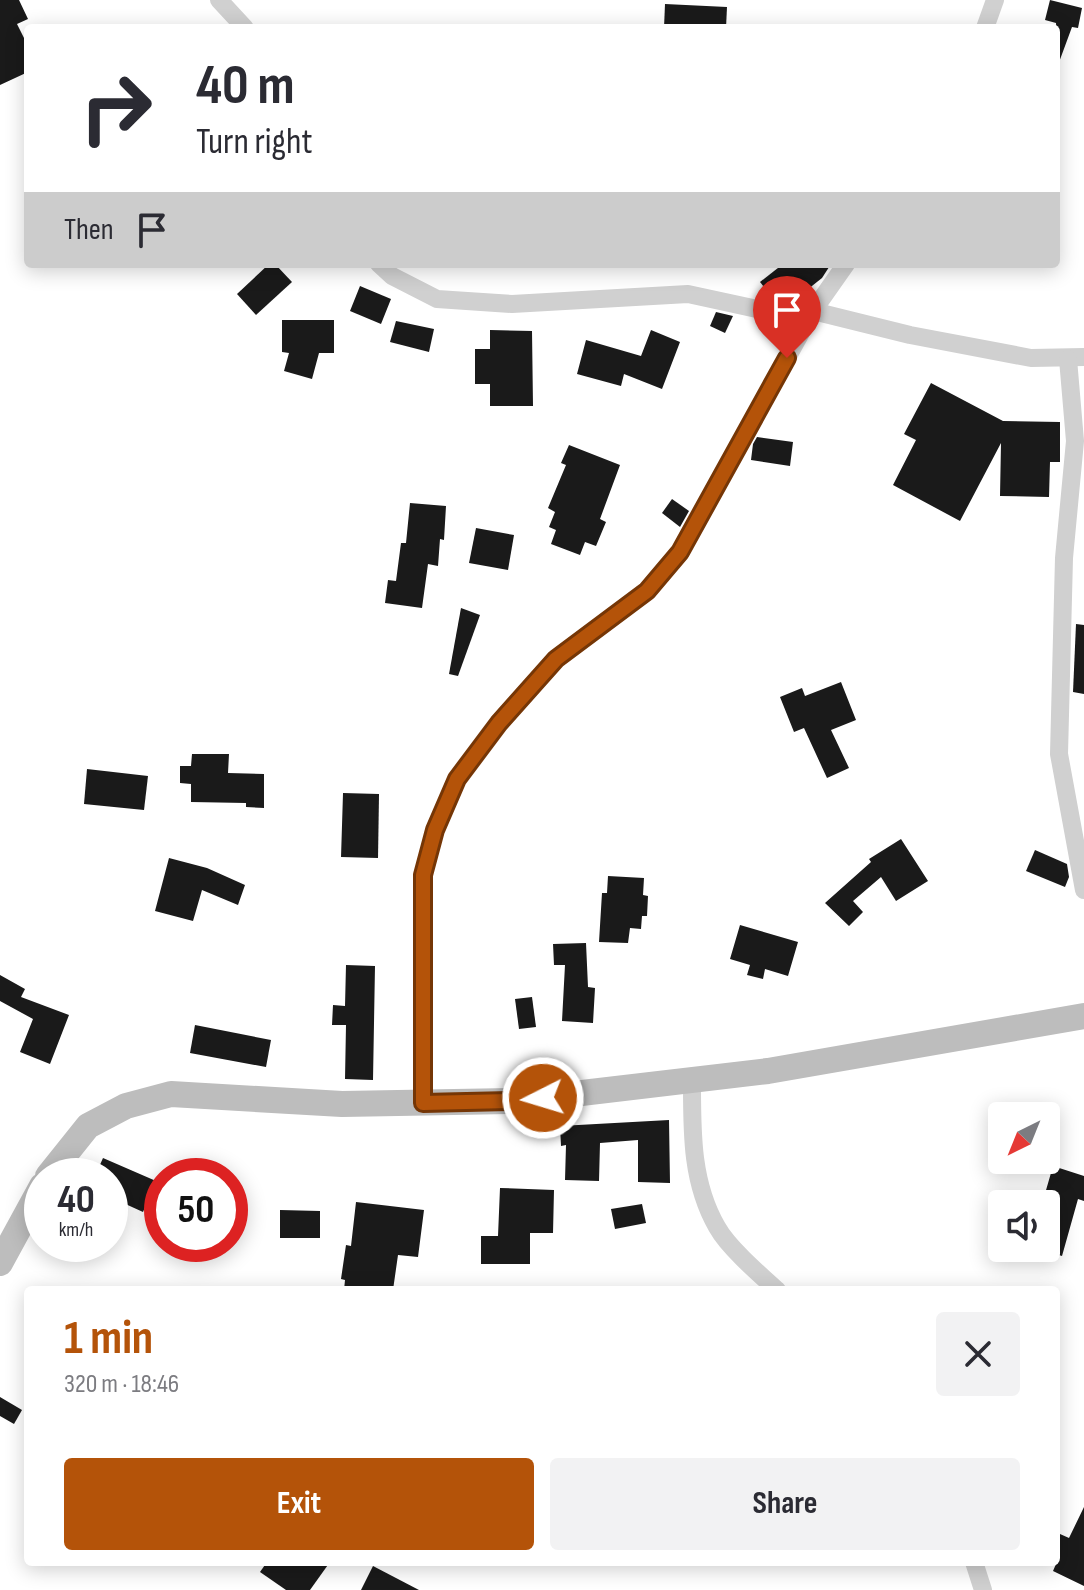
<!DOCTYPE html>
<html lang="en">
<head>
<meta charset="utf-8">
<style>
	:root { --surface:#fff; --page:#f2f2f3; --text:#2b2b33; --muted:#7c7c81; --accent:#b45309 }
	body { margin:0; font-family:"Sofia Sans Condensed",sans-serif; background:var(--page); color:var(--text); height:100vh; display:flex; flex-direction:column; font-size:30px; white-space:nowrap }
	* { box-sizing:border-box; margin:0 }
	p { font-size:26px; color:var(--muted) }
	.icon { flex:none; width:44px; height:44px; fill:none; stroke:currentColor; stroke-width:2; stroke-linecap:round; stroke-linejoin:round }
	.map { position:relative; flex:1; overflow:hidden }
	.sheet { position:absolute; left:24px; top:1286px; width:1036px; height:280px; display:flex; flex-direction:column; background:var(--surface); border-radius:8px; box-shadow:0 4px 20px #0003 }
	.sheet>* { flex:none }
	.guide { position:absolute; left:24px; top:24px; width:1036px; height:244px; border-radius:8px; box-shadow:0 4px 20px #0003; background:#fff; color:var(--text); overflow:hidden }
	.needle { width:52px; rotate:223deg }
	.tools { position:absolute; left:988px; top:1102px; display:grid; gap:16px }
	.tools a { display:grid; place-items:center; width:72px; height:72px; border-radius:8px; background:var(--surface); box-shadow:0 4px 20px #0003; font-size:40px }
	.speed { position:absolute; left:24px; top:1158px; display:flex; gap:16px; font-size:40px; font-weight:700; text-align:center }
	.speed>* { display:grid; place-content:center; width:104px; height:104px; border-radius:50%; background:var(--surface); box-shadow:0 4px 20px #0003; line-height:1 }
	.speed small { font-size:20px; font-weight:400 }
	.speed .limit { border:12px solid #d22; background:#fff; color:#111 }
	.pin { position:absolute; display:grid; place-items:center; width:68px; height:68px; color:#fff; margin:-82px -34px; border-radius:50% 50% 50% 0; rotate:-45deg; box-shadow:0 0 8px #0007 }
	.pin .icon { rotate:45deg }
	.me { position:absolute; width:88px; margin:-44px; rotate:265deg; stroke-linejoin:round; filter:drop-shadow(0 0 6px #0008) }
	.turn { display:flex; align-items:center; gap:28px; height:168px; padding:0 40px; font-size:36px }
	.turn .icon { width:104px; height:104px; stroke-width:2.5 }
	.turn b { display:block; font-size:56px; line-height:68px }
	.then { display:flex; align-items:center; height:76px; padding:0 40px; background:#0003; gap:16px; font-size:30px }
	.round { display:grid; place-items:center; flex:none; width:84px; height:84px; border-radius:8px; background:var(--page) }
	.head { display:flex; align-items:center; justify-content:space-between; height:136px; padding:0 40px }
	h1 { font-size:48px; font-weight:700; line-height:60px; color:var(--accent) }
	.button { display:flex; gap:16px; margin-top:auto; padding:16px 40px }
	.button a { flex:1; height:92px; border-radius:8px; background:var(--accent); color:#fff; font-size:32px; font-weight:700; line-height:92px; text-align:center }
	.button a+a { background:var(--page); color:var(--text) }
	.map>svg:first-child { display:block }
	.building { fill:#1a1a1a }
	.lines { fill:none; stroke-linecap:round; stroke-linejoin:round }
	.street { stroke:#d0d0d0; stroke-width:18 }
	.secondary { stroke:#bdbdbd; stroke-width:26 }
	.route-casing { stroke:#753606; stroke-width:20 }
	.route { stroke:#b45309; stroke-width:14 }
</style>
</head>
<body>
<div class="map">
<svg width="1084" height="1590" viewBox="0 0 1084 1590">
	<rect width="100%" height="100%" fill="#fff"/>
	<g class="building">
		<path d="M0,0H19L28,19L17,24L28,46V72L0,85Z"/>
		<path d="M1050,0L1082,8L1078,28L1072,27L1058,65L1056,23L1045,20Z"/>
		<path d="M665,4L727,7L726,28H664Z"/>
		<path d="M269,264H275L292,282L256,315L237,294Z"/>
		<path d="M783,264H831L822,278L793,301L781,302L775,301L760,282Z"/>
		<path d="M360,286L391,299L381,324L350,311Z"/>
		<path d="M716,312L733,316L725,333L710,326Z"/>
		<path d="M282,320H334V353H319L312,379L284,371L289,353L282,352Z"/>
		<path d="M396,321L434,329L429,352L390,342Z"/>
		<path d="M490,330L532,331L533,406H490V384H475V349H490Z"/>
		<path d="M651,330L680,342L662,389L624,374L621,386L577,374L586,340L641,356Z"/>
		<path d="M931,383L1003,421L1060,422V462H1050L1049,497L1000,496L1001,443L960,521L893,485L916,440L904,434Z"/>
		<path d="M757,437L793,442L790,466L751,460L753,444Z"/>
		<path d="M569,445L620,465L600,519L606,522L596,546L585,542L580,555L551,544L556,530L549,527L555,512L548,508L566,465L561,463Z"/>
		<path d="M672,499L689,511L680,527L662,513Z"/>
		<path d="M410,503L446,506L444,540L440,539L438,566L428,564L422,608L385,603L388,580L396,581L401,543H406Z"/>
		<path d="M476,528L514,535L508,570L469,563Z"/>
		<path d="M461,608L480,615L458,676L449,674Z"/>
		<path d="M1076,624L1084,625V694L1073,692Z"/>
		<path d="M841,682L856,720L831,730L849,768L827,778L804,728L794,732L780,697L802,688L805,696Z"/>
		<path d="M192,754H229L228,773L264,774V808L246,807V803L191,802V784L180,783V766H191Z"/>
		<path d="M87,769L148,776L144,810L84,804Z"/>
		<path d="M343,793L379,794L378,858L341,857Z"/>
		<path d="M901,839L928,881L896,901L881,877L853,901L863,912L849,926L825,903L871,862L869,859Z"/>
		<path d="M1035,850L1067,864L1069,877L1065,887L1026,871Z"/>
		<path d="M169,858L207,868L245,885L238,905L202,890L193,921L155,911Z"/>
		<path d="M608,876L644,878L643,895L648,896L647,916H642L641,929L630,928L628,943L599,942L602,893H607Z"/>
		<path d="M740,925L798,942L788,976L765,969L763,979L747,975L750,965L730,959Z"/>
		<path d="M586,943L588,987L595,988L593,1023L562,1021L565,965H554L553,944Z"/>
		<path d="M346,965L375,966L373,1080L345,1079L346,1025H332L333,1005L345,1006Z"/>
		<path d="M0,975L25,989L21,997L69,1015L50,1064L20,1052L33,1019L0,1001Z"/>
		<path d="M532,997L536,1027L519,1029L515,999Z"/>
		<path d="M195,1025L271,1040L266,1067L190,1053Z"/>
		<path d="M669,1120L670,1183L638,1182V1140L600,1143L599,1181L565,1180L566,1145L561,1146L560,1126Z"/>
		<path d="M103,1158L156,1181L143,1212L110,1197V1176H95Z"/>
		<path d="M1053,1166L1084,1176V1201L1078,1199L1062,1256L1046,1251V1204H1042Z"/>
		<path d="M500,1188L554,1190L553,1233H530V1264H481V1236H498Z"/>
		<path d="M356,1202L424,1210L418,1257L398,1255L393,1290H344L345,1280L341,1279L346,1245L351,1246Z"/>
		<path d="M642,1204L646,1223L615,1229L611,1209Z"/>
		<path d="M280,1210L320,1211V1238H280Z"/>
		<path d="M0,1397L22,1410L14,1424L0,1416Z"/>
		<path d="M1084,1507V1586L1053,1571L1056,1564V1543L1060,1534L1069,1538Z"/>
		<path d="M267,1562H330L310,1590H286L260,1572Z"/>
		<path d="M373,1566L419,1590H361Z"/>
	</g>
	<g class="lines">
		<g class="street">
			<path d="M219,0L245,28"/>
			<path d="M985,28L995,0"/>
			<path d="M379,264L392,276L437,299L512,304L688,294L780,314L813,311L910,335L1031,358L1084,357"/>
			<path d="M1068,359L1075,441L1064,558L1059,754L1084,890"/>
			<path d="M692,1080C692,1131 691,1182 717,1227C728,1247 759,1274 777,1290"/>
			<path d="M423,1103V875L435,830L457,779L499,723L556,659L647,591L680,552L813,311L846,264"/>
			<path d="M974,1562L983,1590"/>
		</g>
		<g class="secondary">
			<path d="M48,1176L88,1126L126,1106L171,1094L342,1104L514,1101L768,1071L1084,1016"/>
			<path d="M0,1263L42,1186"/>
		</g>
	</g>
	<g class="lines">
		<g class="route-casing">
			<path id="route" d="M543,1098L514,1101L423,1103V875L435,830L457,779L499,723L556,659L647,591L680,552L787,358"/>
		</g>
		<use href="#route" class="route"/>
	</g>
</svg>
<div class="tools">
<a><svg class="needle" viewBox="-14 -14 28 28"><path d="M0-13l5 13h-10z" fill="#e53935"/><path d="M0 13l5-13h-10z" fill="#7c7c81"/></svg></a>
<a><svg class="icon" aria-label="sound" viewBox="0 0 24 24"><path d="M4 9h4l5-4v14l-5-4H4zM17 9q2 3 0 6"/></svg></a>
</div>
<div class="speed"><div>40<small>km/h</small></div><div class="limit">50</div></div>
<div class="pin" style="left:787px;top:358px;background:#d93025"><svg class="icon" aria-label="arrive" viewBox="0 0 24 24"><path d="M6 21V4h12l-3 4 3 4H6"/></svg></div>
<svg class="me" style="left:543px;top:1098px" viewBox="-20 -20 40 40"><circle r="17" fill="#b45309" stroke="#fff" stroke-width="3"/><path d="M0-11L8 9 0 5-8 9z" fill="#fff"/></svg>
<div class="guide">
<div class="turn"><svg class="icon" aria-label="right" viewBox="0 0 24 24"><path d="M7 20v-9h11M14 6l5 5-5 5"/></svg><div><b>40 m</b>Turn right</div></div>
<div class="then">Then<svg class="icon" aria-label="arrive" viewBox="0 0 24 24"><path d="M6 21V4h12l-3 4 3 4H6"/></svg></div>
</div>
<section class="sheet">
<div class="head"><div><h1>1 min</h1><p>320 m · 18:46</p></div><a class="round"><svg class="icon" aria-label="close" viewBox="0 0 24 24"><path d="M6 6l12 12M18 6L6 18"/></svg></a></div>
<div class="button"><a>Exit</a><a>Share</a></div>
</section>
</div>
</body>
</html>
